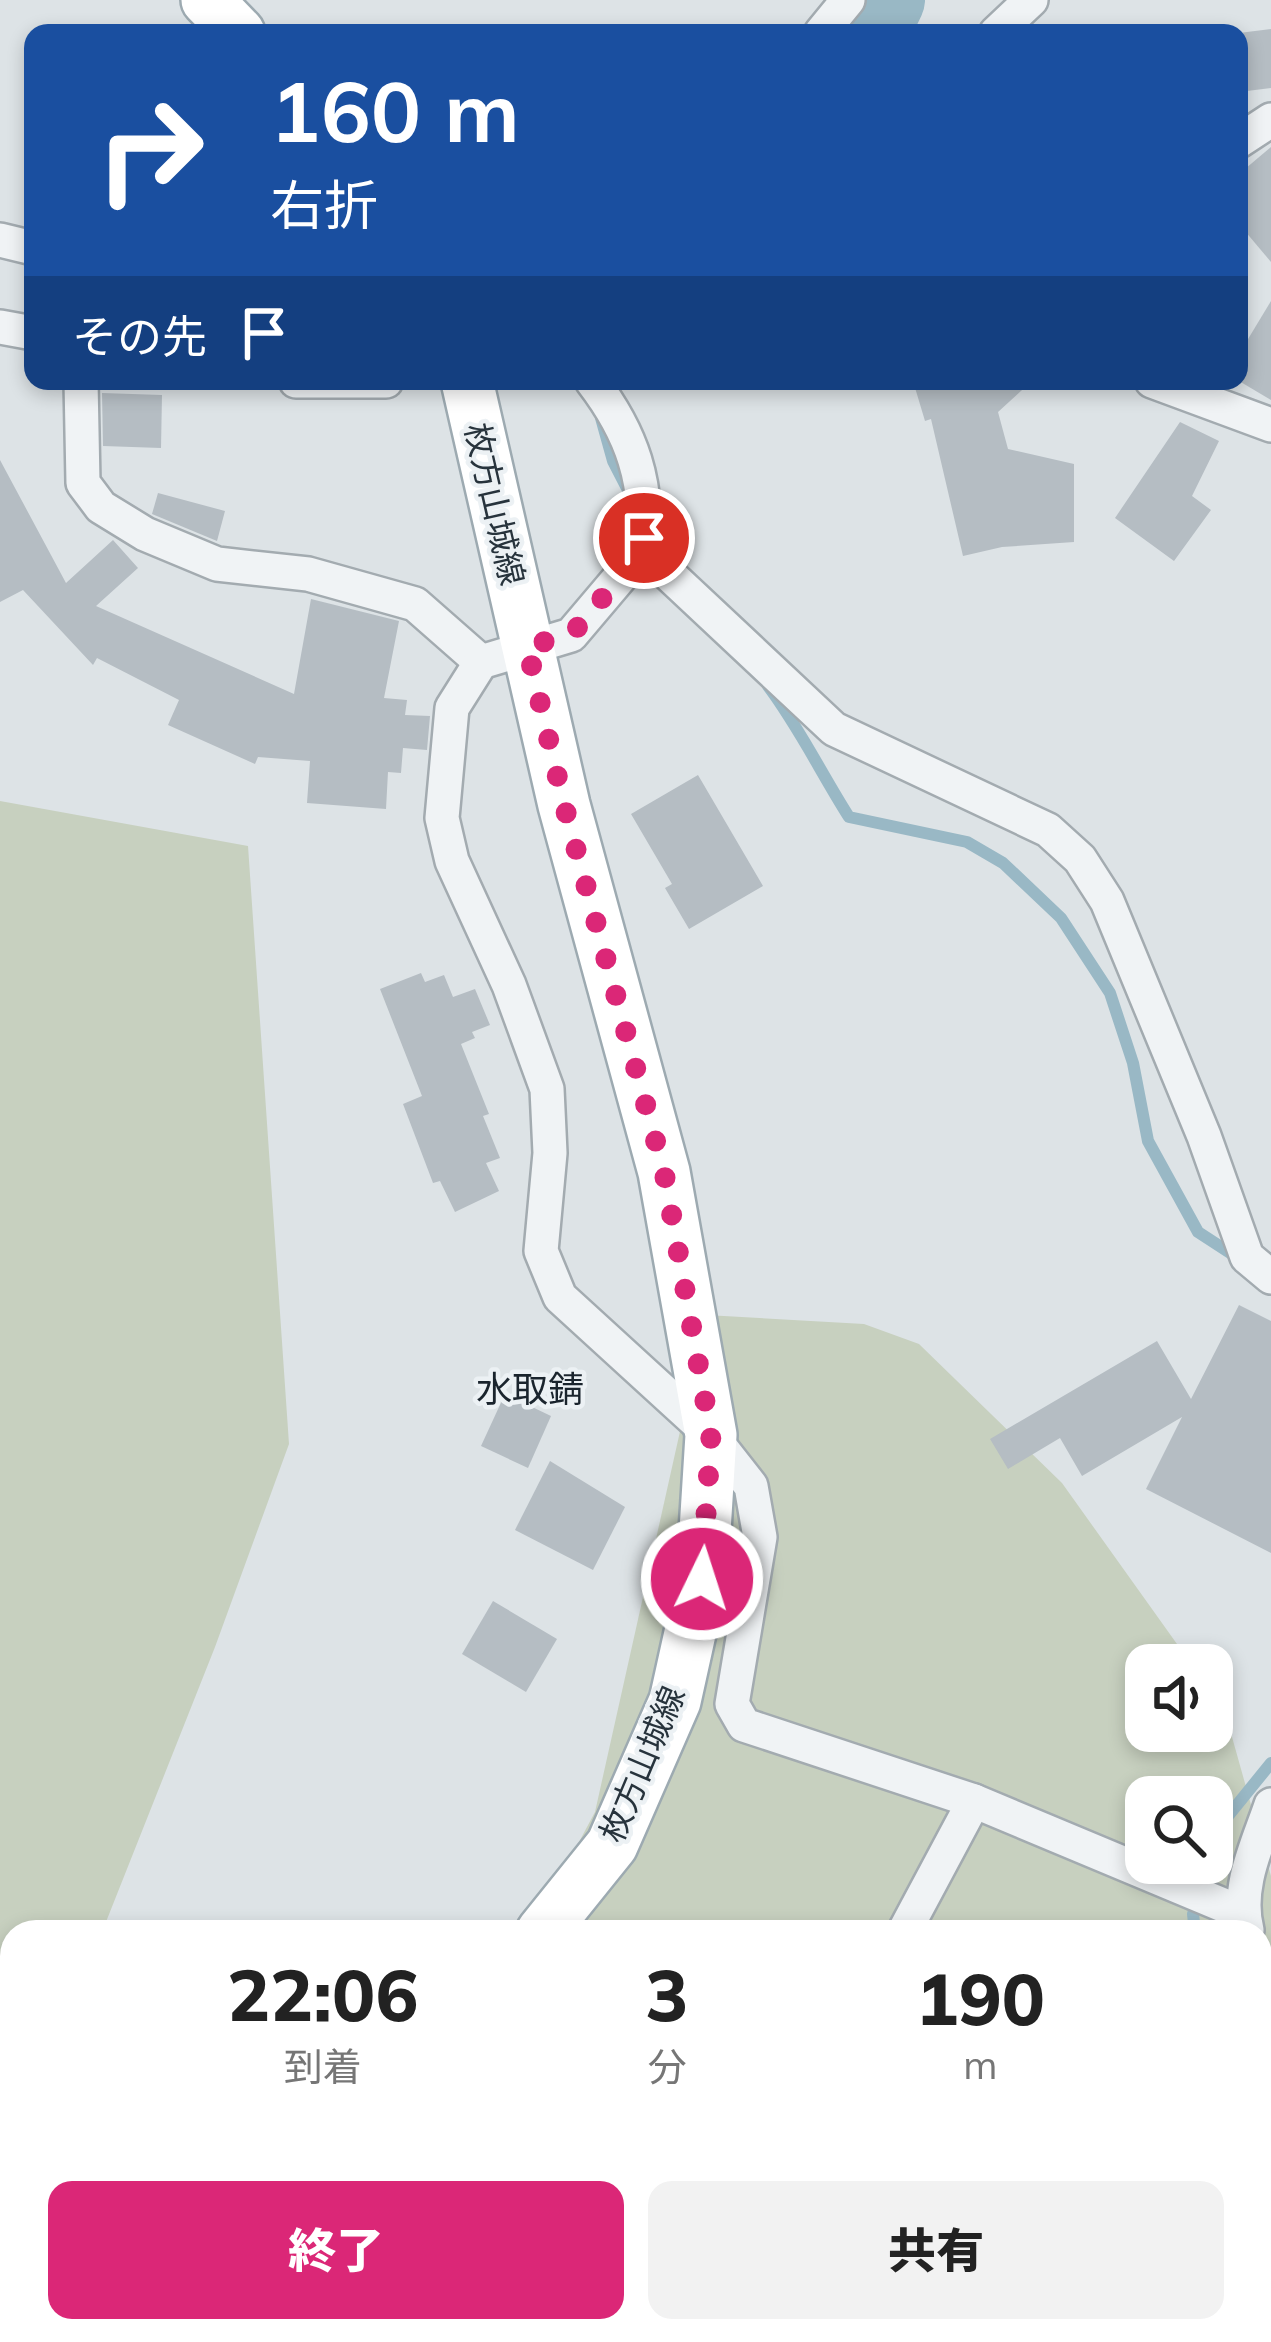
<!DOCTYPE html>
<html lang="ja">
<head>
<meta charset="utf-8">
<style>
	:root { --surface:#fff; --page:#f2f2f2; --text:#222; --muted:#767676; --accent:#db2777 }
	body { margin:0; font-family:Mulish,"Noto Sans JP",sans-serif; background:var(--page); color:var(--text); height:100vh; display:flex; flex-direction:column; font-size:45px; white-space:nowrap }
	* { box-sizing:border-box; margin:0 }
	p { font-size:39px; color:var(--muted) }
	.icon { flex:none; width:66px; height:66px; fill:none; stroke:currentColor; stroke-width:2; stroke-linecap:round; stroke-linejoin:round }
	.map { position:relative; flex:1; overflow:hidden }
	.sheet { position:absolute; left:0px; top:1920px; width:1272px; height:423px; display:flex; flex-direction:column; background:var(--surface); border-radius:36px 36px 0 0; box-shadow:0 6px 18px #0003 }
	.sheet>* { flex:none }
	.guide { position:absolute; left:24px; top:24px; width:1224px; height:366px; border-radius:24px; box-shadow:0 6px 18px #0003; background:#1a4fa0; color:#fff; overflow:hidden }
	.controls { position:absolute; left:1125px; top:1644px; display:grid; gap:24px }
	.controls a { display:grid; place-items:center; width:108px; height:108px; border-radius:24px; background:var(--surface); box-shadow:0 6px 18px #0003; font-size:60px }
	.pin { position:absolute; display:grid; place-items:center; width:102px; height:102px; color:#fff; margin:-51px; border:6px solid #fff; border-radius:50%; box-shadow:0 3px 12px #0007 }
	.me { position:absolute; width:132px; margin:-66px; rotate:4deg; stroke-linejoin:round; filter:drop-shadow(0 0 9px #0008) }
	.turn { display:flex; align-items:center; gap:42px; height:252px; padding:0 48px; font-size:54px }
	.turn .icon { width:156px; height:156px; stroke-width:2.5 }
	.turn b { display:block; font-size:84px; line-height:102px }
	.then { display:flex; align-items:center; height:114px; padding:0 48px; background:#0003; gap:24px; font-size:45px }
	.eta { display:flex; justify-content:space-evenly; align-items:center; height:204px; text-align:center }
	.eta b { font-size:72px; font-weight:800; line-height:84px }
	.primary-button { display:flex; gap:24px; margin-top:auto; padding:24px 48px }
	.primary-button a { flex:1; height:138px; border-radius:24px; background:var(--accent); color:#fff; font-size:48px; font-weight:800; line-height:138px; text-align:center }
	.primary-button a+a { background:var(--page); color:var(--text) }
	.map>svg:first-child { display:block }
	.green { fill:#c7d0bf; fill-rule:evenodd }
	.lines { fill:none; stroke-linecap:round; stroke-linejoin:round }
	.stream { stroke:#99b8c5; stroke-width:12 }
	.river { stroke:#99b8c5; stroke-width:72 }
	.building { fill:#b5bdc3 }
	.minor-casing { stroke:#a3abb0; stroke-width:38 }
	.primary-casing { stroke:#9daab1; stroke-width:56 }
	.minor { stroke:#f0f3f5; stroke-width:33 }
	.primary { stroke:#fff; stroke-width:51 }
	.route { stroke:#db2777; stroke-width:21; stroke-dasharray:0 37.8 }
	.labels { text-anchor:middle; stroke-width:9; stroke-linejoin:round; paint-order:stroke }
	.street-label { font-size:33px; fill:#27333c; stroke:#ecf1f4 }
	.neighbourhood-label { font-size:36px; fill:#1a242d; stroke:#ecf1f4 }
</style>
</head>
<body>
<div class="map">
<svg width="1271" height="2342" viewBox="0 0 1271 2342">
	<rect width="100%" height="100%" fill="#dde3e6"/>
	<g class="green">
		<path d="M0,801L248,846L289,1444L215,1647L102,1932H12V2077L0,2086Z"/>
		<path d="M706,1315L864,1324L919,1344L1062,1483L1192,1665H1146V1731H1212V1694L1225,1712L1271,1876V2342H295L302,2331H1260V1932H531L595,1812ZM1146,1797H1212V1863H1146Z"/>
	</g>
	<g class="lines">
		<g class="stream">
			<path d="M601,418L613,461L630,494"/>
			<path d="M768,686C799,727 821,773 849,817L967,842L1003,863L1061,918L1110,993L1133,1063L1148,1141L1198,1232L1241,1260"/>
			<path d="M1212,1861L1228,1816L1271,1763"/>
			<path d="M1195,1932L1193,1914L1211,1863"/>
			<path d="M1067,2342L1069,2331"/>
		</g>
		<path class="river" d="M873,33L889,0"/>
	</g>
	<g class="building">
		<path d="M1271,29V88L1239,92V33Z"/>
		<path d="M1271,147V262L1239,224V174Z"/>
		<path d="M1271,301V400L1239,381V354Z"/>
		<path d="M913,381H1032L998,412L1008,449L1074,464V542L1002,547L963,556L931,419L925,421Z"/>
		<path d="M102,393L162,395L161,448L103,446Z"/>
		<path d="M1180,422L1219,441L1192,496L1211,510L1174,561L1115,518Z"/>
		<path d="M0,460L66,583L113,540L138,568L96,606L294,694L311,599L399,621L384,698L407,700L405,715L430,716L427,750L403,748L401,773L388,772L386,809L307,803L310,761L258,757L255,764L168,725L179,700L97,658L93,665L23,590L0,602Z"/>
		<path d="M158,493L225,511L217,541L152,514Z"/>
		<path d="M698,775L763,886L689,929L665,888L672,884L631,814Z"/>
		<path d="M421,973L425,982L444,975L453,997L475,989L490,1025L472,1032L475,1038L461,1044L489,1114L483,1116L500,1158L486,1163L499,1191L455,1212L440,1181L433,1183L403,1104L422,1096L380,989Z"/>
		<path d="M1239,1305L1271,1321V1553L1146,1489L1182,1417L1082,1476L1060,1438L1008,1469L990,1439L1157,1341L1191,1399Z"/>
		<path d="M505,1394L551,1416L528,1468L481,1446Z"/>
		<path d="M550,1461L625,1507L593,1570L515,1530Z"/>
		<path d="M493,1601L557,1639L526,1692L462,1654Z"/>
	</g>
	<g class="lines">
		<g class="minor-casing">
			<g id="minor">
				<path d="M821,33L848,0"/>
				<path d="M996,33L1031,0"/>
				<path d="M1239,141L1271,120"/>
				<path d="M0,240L33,248"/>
				<path d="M0,327L33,333"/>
				<path d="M81,381L83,483L101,507L145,534L217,564L308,574L415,604L481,662"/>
				<path d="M296,381H386"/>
				<path d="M592,381C632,433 649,483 643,550L571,635L481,662L452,708L442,818L452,861L509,985L547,1089L550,1153L541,1251L560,1297L711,1435L751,1486L760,1537L732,1704L744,1725L974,1801L1242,1913"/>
				<path d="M1152,381L1271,425"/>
				<path d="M643,550L834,729L1048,830L1080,859L1107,901L1204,1136L1247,1257L1271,1277"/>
				<path d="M1247,1930C1236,1887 1257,1846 1271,1805"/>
				<path d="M904,1932L974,1801"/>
				<path d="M1260,1986L1271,2031"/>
				<path d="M699,2342L705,2331"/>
			</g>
		</g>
		<g class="primary-casing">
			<g id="primary">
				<path d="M207,0L239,33"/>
				<path d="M467,381L564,805L664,1172L711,1435L702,1579L675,1701L612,1845L542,1932"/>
				<path d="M0,2292L12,2285"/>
			</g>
		</g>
		<use href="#minor" class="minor"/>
		<use href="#primary" class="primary"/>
	</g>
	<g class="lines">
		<path class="route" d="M644,538L643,550L571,635L527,646L564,805L664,1172L711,1435L702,1579"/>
	</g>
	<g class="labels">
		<g class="street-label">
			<text transform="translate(495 504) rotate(77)" y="12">枚方山城線</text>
			<text transform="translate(642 1764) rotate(-67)" y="12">枚方山城線</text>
		</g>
		<g class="neighbourhood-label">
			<text x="530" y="1402">水取錆</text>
		</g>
	</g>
</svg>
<div class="controls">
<a><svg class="icon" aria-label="sound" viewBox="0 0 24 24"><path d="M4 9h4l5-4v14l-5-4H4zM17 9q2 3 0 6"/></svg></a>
<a><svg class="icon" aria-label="search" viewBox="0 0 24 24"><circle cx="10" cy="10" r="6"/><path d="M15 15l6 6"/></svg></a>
</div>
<div class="pin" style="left:644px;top:538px;background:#d93025"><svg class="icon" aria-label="arrive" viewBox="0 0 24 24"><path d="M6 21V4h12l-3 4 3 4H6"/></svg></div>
<svg class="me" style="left:702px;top:1579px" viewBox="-20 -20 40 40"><circle r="17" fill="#db2777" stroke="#fff" stroke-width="3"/><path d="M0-11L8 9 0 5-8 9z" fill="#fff"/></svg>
<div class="guide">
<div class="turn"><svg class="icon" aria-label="right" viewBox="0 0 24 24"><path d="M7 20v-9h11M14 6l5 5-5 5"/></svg><div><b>160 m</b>右折</div></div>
<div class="then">その先<svg class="icon" aria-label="arrive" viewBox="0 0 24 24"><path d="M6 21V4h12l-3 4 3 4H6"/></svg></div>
</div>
<section class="sheet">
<div class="eta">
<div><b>22:06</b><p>到着</p></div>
<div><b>3</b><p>分</p></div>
<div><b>190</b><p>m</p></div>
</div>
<div class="primary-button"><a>終了</a><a>共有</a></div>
</section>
</div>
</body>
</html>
